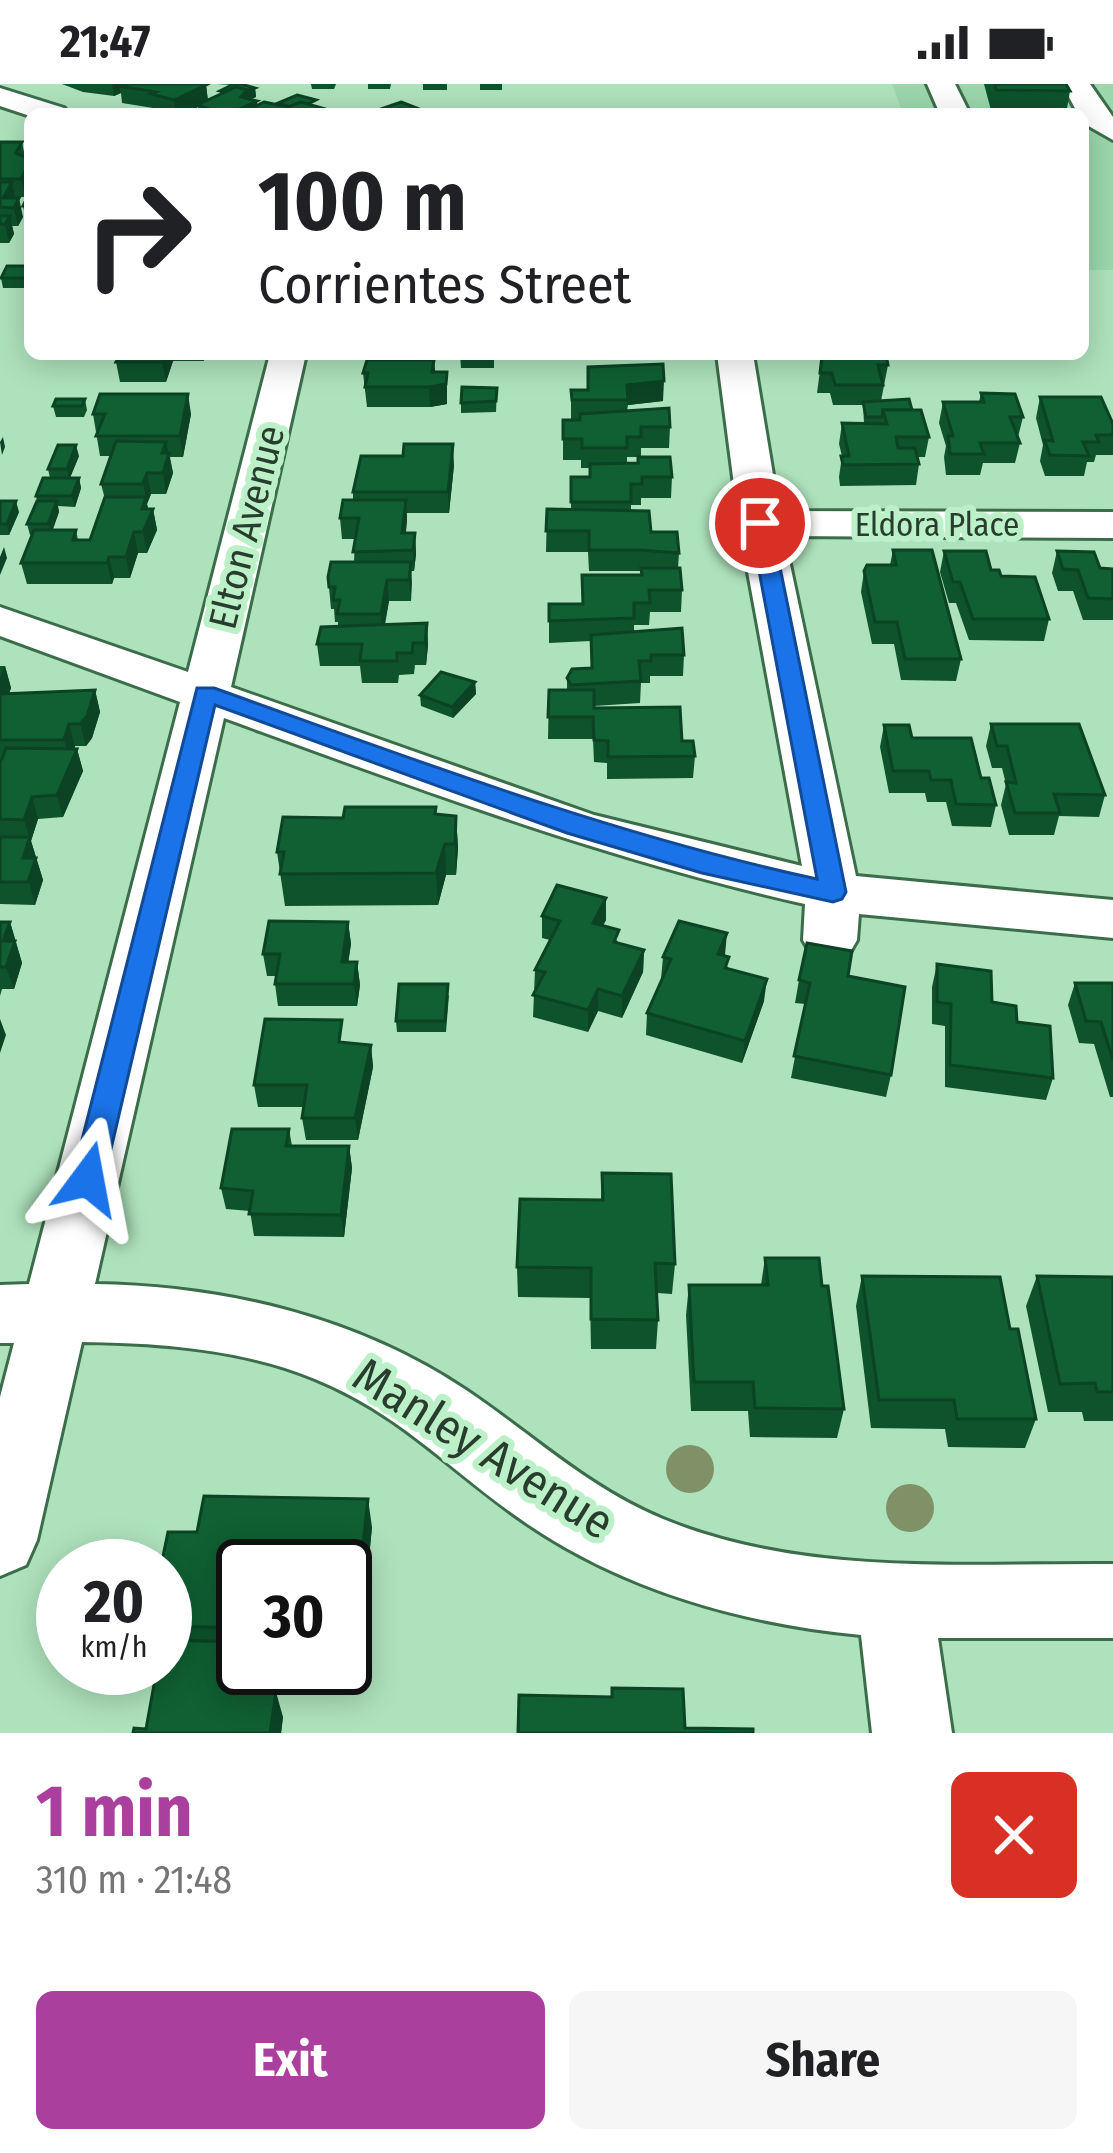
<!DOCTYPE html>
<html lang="en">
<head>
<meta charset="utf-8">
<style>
	:root { --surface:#fff; --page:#f6f6f6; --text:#202124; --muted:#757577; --accent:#ab3f9e }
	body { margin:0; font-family:"Fira Sans Condensed",sans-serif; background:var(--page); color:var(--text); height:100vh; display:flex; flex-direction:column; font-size:45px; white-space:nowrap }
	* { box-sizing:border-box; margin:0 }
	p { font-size:39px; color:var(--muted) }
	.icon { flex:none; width:66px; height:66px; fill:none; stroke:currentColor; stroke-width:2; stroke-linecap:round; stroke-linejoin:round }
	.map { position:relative; height:1649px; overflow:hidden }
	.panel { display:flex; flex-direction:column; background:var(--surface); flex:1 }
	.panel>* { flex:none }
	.top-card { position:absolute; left:24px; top:24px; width:1065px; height:252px; border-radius:18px; box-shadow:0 6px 30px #0003; background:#fff; color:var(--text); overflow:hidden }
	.speed { position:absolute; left:36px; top:1455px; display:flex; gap:24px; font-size:60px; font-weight:700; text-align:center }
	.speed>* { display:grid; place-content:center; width:156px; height:156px; border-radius:50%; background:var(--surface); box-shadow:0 6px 30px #0003; line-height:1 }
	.speed small { font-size:30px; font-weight:400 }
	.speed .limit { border:6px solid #111; border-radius:18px; background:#fff; color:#111 }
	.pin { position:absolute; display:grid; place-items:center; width:102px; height:102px; color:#fff; margin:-51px; border:6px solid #fff; border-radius:50%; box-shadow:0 3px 12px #0007 }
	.me { position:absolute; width:132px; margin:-66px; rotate:13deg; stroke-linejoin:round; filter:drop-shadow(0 0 9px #0008) }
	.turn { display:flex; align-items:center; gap:42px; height:252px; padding:0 36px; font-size:54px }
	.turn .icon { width:156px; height:156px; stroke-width:2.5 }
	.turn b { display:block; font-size:84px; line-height:102px }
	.round { display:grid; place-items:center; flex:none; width:126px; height:126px; border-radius:18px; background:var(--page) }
	.overview { display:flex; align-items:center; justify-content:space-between; height:204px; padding:0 36px }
	h1 { font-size:72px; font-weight:700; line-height:90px; color:var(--accent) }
	.cta { display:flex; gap:24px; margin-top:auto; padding:24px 36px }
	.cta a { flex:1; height:138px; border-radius:18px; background:var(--accent); color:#fff; font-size:48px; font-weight:700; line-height:138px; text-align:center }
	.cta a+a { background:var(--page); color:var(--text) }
	.status { display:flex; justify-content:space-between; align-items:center; height:84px; padding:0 60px; background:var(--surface); direction:ltr }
	.status svg { height:33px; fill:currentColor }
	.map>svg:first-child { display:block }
	.built { fill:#9cd7ac }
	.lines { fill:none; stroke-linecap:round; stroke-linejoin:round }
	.minor-casing { stroke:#3c6d4b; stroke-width:6 }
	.minor { fill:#fff; fill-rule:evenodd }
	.tree { fill:#809067 }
	.wall { fill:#0e532c; fill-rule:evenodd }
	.shaded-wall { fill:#0b4324 }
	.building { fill:#106033; stroke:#0b4324; stroke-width:3 }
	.route { fill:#1a73e8; stroke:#114b97; stroke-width:3 }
	.labels { text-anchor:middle; stroke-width:12; stroke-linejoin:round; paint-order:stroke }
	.far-street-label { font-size:33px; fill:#283d2e; stroke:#bbf0c8 }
	.street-label { font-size:39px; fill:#283d2e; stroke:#bbf0c8 }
	.near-street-label { font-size:48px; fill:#283d2e; stroke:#bbf0c8 }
</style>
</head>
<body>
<div class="status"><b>21:47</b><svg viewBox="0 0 49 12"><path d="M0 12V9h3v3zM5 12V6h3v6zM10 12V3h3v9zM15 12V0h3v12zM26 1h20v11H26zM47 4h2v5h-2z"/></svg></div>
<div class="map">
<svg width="1113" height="1649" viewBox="0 0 1113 1649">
	<rect width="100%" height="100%" fill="#aee2bc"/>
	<path class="built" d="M892,0H1113V186H1083V30H903Z"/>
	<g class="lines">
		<g class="minor-casing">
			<g id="minor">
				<path d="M927,0H955L970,30H940Z"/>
				<path d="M1062,0H1090L1113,33V56L1085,40L1083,30H1078Z"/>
				<path d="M0,4L64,24L69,30L30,32L0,22Z"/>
				<path d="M270,270H306L231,603L594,731L802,782L739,439L717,270H753L779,427L1113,428V454L784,452L856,792L1113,816V854L859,830L857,856L849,870L830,876L811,870L803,856L805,820C605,775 416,704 224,634L95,1200C225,1202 357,1233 466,1306C533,1351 588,1404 663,1435C804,1493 965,1479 1113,1480V1554H938L952,1649H872L861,1551C743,1540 624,1506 526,1439C451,1388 403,1331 315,1295C243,1265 160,1259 82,1258L37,1456L26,1481L0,1492V1313L14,1259H0V1201L29,1200L180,618L0,552V523L188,588Z"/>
			</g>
		</g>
		<use href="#minor" class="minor"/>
	</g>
	<g class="tree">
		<circle cx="690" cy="1385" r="24"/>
		<circle cx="910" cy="1424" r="24"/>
	</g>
	<g class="wall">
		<path d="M62,0H200L206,1L208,16L220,11V7L231,1L217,0H241L255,4L256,13L251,15L258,21L317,22L329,30H199L198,23L184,30H162L153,28V24L122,19L121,9L114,12L83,8Z"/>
		<path d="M311,0H336L334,5H312Z"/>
		<path d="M368,0H391L390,5H368Z"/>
		<rect x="423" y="0" width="24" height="6"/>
		<rect x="480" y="0" width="22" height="6"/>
		<path d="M984,0H1066L1070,7L1066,30H992Z"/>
		<path d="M0,58H22L25,73L30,75V103L25,113H16L23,133L18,142H12L14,150L9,159H0Z"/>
		<path d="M30,110V132H25L23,122Z"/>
		<path d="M30,182V204H3L1,194Z"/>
		<path d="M120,270H205L204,277H173L166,298H120L116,278Z"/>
		<path d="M371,270H457L456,274H433L435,288H447V320L430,323H367L363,289L371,275Z"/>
		<path d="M460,270H494V284H461Z"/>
		<path d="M822,272L888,281L881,317L912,326L929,353L925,373H917L919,380L916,401L840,402L839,393L842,372L839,360L842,339H864L863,321H833L830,309H817Z"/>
		<path d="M497,304L496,328L461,329V319Z"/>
		<path d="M571,306L663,317L628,321L627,327L670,343L669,364H641V373L672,393L671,414H641V421H631V427L651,448L679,469L678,484L682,506L681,528H650L649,541H634V548L684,571L683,592H650V599H641L640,619L594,622V624L682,657L695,672L693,694L607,695V679L594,678L593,655H548L549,606H567V594L591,584V557L549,559V520H582L641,491L640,487H589L588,468H546L547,425H571V393H590V384H581V376H563V336H571ZM627,373H638V379H627Z"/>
		<path d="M981,309L1023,333L1018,353L1020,359L1015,379H983L980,391H946L944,373L946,362L939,339L943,318H979Z"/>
		<path d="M1040,313L1113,340V371H1096L1094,378H1087L1084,392H1045L1040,377L1043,361L1036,334Z"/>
		<path d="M85,315L87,326L84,333H56L53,322Z"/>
		<path d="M93,330H191L183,373H170L173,389L166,410H151L147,420L148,425H153L157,446L147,469H138L130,494H114L112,500H27L21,479L32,451H30L27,440L37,417L36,412L50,394L48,385L79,372L70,394H79L81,404L75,423L58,422L59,428L52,446H76L78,456H90L105,415L101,400L111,372H100Z"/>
		<path d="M454,381L449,429H407L406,449H415L416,470L414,487H411V517H389L385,541L427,539L428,561L426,581H415L414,590L399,591L398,599H362L360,582H320L317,560L338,542V538H335L334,525H331L328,493L354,478L355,455H342L340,434L353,416V408Z"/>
		<path d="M0,417L19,428L9,451H0Z"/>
		<path d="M893,466L961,575L956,597L901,596L894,560H872L861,508L864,487L890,481Z"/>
		<path d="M944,467L991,486L1049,535L1044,557L969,556L956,519H949L940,488Z"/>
		<path d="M1057,467L1100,484L1113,485V536H1083L1073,507H1058L1052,489Z"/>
		<path d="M0,582H5L11,604L9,610L95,606L100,628L92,654L86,662H75L74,665H77L83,687L63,733L38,735L31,757L43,796L35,821L0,820Z"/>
		<path d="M475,598L476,610L453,634L421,622L420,611Z"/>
		<path d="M991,640L1105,711L1099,733L1059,732L1054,751H1009L1001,721L1006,700L1002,684H992L986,662Z"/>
		<path d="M884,641L912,654L981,694L996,721L991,743L952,742L946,718H927L925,709H889L880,663Z"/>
		<path d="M436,723V731L456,732L458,764L456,791H446L438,821L285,822L277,768L343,734Z"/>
		<path d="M606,814V836L603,841L619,859L644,866L643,888L622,934L598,927L588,948L533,933L535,886L550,856L542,854V832Z"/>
		<path d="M0,838H10L22,879L14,905H2L0,912Z"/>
		<path d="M348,838L351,860L348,878H357L360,901L357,922H278L275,900L276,892H267L263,870Z"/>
		<path d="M725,872L728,885L764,917L742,979L646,951L647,929L661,895L663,873Z"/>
		<path d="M937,880L992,918L1053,994L1046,1016L945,1003V942L932,940V903Z"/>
		<path d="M848,892L891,991L886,1013L791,994L805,920L795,919L799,896Z"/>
		<path d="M1075,899H1113V1013H1110L1094,960L1079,959L1068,921Z"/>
		<path d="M449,911L446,948H397L396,937Z"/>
		<path d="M345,958L371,961L373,983L358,1056H306L302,1034L304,1023H258L254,1001Z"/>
		<path d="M289,1045L292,1062H349L352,1084L344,1153L254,1152L250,1127L226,1125L221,1104Z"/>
		<path d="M602,1089L675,1180L672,1210L657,1209L658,1236L656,1265H591L590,1214L518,1213L517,1183L601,1116Z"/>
		<path d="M765,1174L822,1202L844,1325L837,1354L750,1353L748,1327H691L686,1231L689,1201H761Z"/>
		<path d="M862,1192L1010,1245L1036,1335L1025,1364L948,1363L945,1345L871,1344L856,1222Z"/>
		<path d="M1037,1192L1113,1193V1337H1084L1082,1328H1048L1026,1222Z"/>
		<path d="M372,1443L365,1514H345V1482H243V1584H265L262,1607L283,1633L281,1649H133L146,1645L165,1584V1482L197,1448Z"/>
	</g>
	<g class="shaded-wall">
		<path d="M112,0H135L119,2L121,9L114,12Z"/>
		<path d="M206,1L208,19L197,21L198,23L184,30H176L174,16Z"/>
		<path d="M255,4L256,13L249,16L257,17L258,28L248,26L249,30H229L238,12Z"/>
		<path d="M30,78V103L25,113L21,95Z"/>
		<path d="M12,98L16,116L3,114Z"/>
		<path d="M19,114L23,133L18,142L14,124Z"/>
		<path d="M10,132L14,150L9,159L5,140Z"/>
		<path d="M165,270H172L173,277L166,298L162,278Z"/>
		<path d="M434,276L436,296L447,288V320L430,323L429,303Z"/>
		<path d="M664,297L663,317L628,321L627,301Z"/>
		<path d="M188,310L191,330L183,373L180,352Z"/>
		<path d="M3,353L5,363L2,371L0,358Z"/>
		<path d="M166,358L173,389L166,410L163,389L162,369Z"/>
		<path d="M453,360L454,381L449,429L448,408Z"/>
		<path d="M76,361L79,372L69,396L67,385Z"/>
		<path d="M147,389L151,410L147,420L150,432L153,425L157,446L147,469L143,448L142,425L146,413L143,400Z"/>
		<path d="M79,394L81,404L75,423L72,412Z"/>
		<path d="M406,416L407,437L403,471L402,449Z"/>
		<path d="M16,417L19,428L9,451L7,440Z"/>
		<path d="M57,417L59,428L51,451L48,440Z"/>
		<path d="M134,448L138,469L130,494L126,473Z"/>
		<path d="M415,449L416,470L414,487L413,466Z"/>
		<path d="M4,463L7,474L0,491V473Z"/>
		<path d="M109,473L114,494L112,500L107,479Z"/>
		<path d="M411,478L412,499L411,517L409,496Z"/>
		<path d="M387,496L389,517L382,552L381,530Z"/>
		<path d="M427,539L428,561L426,581L425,559Z"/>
		<path d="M5,582L11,604L0,631V594Z"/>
		<path d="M475,598L476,610L453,634L452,623Z"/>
		<path d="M95,606L100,628L92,654L86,662L80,640Z"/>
		<path d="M69,640L75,662L70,678L64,656Z"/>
		<path d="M77,665L83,687L63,733L57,711Z"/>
		<path d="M32,713L38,735L31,757L43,796L35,821L23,774L30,755L24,736Z"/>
		<path d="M456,732L458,764L456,791L455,760Z"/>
		<path d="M445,760L446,791L438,821L436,789Z"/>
		<path d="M606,814V836L593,861V839Z"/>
		<path d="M10,838L22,879L14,905L6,883L3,857Z"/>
		<path d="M348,838L351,860L345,900L342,878Z"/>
		<path d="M727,849L725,871L716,892L718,870Z"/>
		<path d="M644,866L643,888L622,934V912Z"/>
		<path d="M357,878L360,901L357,922L354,900Z"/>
		<path d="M767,895L764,917L742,979L745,957Z"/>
		<path d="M598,905V927L588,948V926Z"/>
		<path d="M0,935L6,951L0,969Z"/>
		<path d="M371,961L373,983L358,1056L355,1034Z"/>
		<path d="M349,1062L352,1084L344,1153L341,1131Z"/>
		<path d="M368,1415L372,1443L365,1514L360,1488Z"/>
		<path d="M254,1584H265L259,1631L251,1606Z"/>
		<path d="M276,1608L283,1633L281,1649H270Z"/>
	</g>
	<g class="building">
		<path d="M123,0H200L206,1L174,16L151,10L156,8L119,2Z"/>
		<path d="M234,0H241L255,4L245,8L247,6L236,3L225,8L220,7Z"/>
		<path d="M995,0H1066L1070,7L996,6Z"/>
		<path d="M236,3L247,6L241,13L257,17L229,30H223L197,21Z"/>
		<path d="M297,11L316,16L308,20L301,18L290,23L278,19Z"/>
		<path d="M264,18L288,23L301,18L329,26L320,30H256L259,28L248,26Z"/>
		<path d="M401,18L422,26L412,30H387L378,26Z"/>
		<path d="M0,58H22L16,69L30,75V78L21,95H0Z"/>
		<path d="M0,98H12L3,114H19L14,124L0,123Z"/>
		<path d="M29,110L30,122H23Z"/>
		<path d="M0,132H10L5,140H0Z"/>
		<path d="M7,182H30V194H1Z"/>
		<path d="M120,270H165L162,278H116Z"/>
		<path d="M460,270H494L493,274H460Z"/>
		<path d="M886,271L888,281H878L883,301H835L832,289H820L822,272Z"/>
		<path d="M367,276H434L432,288H447L446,300L429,303H365L368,289H363Z"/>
		<path d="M663,280L664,297L627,301L628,316H572L571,306H588V283Z"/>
		<path d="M462,303L497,304L496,317L461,319Z"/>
		<path d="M981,309L1015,310L1023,333H1010L1020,359H980L984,370H950L948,352H953L943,318H984Z"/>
		<path d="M100,310H188L180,352H96L105,330H93Z"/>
		<path d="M1040,313H1101L1113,340V351H1096L1099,358H1083L1089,372L1050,371L1044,356L1053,357Z"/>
		<path d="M56,315H85L82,322H53Z"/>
		<path d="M909,315L912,326H883L882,333H866L863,318Z"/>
		<path d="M669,324L670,343H641V353H627V364H582V355H563V336H580V330Z"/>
		<path d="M883,326H921L929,353H896L898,364H915L919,380L843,381L841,372H849L842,339L887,340Z"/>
		<path d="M116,357L166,358L162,369H169L163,389H147L143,400H101Z"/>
		<path d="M404,360H453L448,408H353L361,372H403Z"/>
		<path d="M58,361H76L67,385H48Z"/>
		<path d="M638,373H670L672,393H642V400H631V418H571V393H590V380L638,379Z"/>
		<path d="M43,394H79L72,412H36Z"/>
		<path d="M105,413H146L142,425H153L143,448H134L126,473H109L107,479H21L34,446H76L73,456H90Z"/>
		<path d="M343,416H406L402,449H415L413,466L353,468L359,434H340Z"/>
		<path d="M0,417H16L7,440H0Z"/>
		<path d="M37,417H57L48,440H27Z"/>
		<path d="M547,425L649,427L651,448H677L679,469L641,466H589V447H546Z"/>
		<path d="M893,466H932L961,575H905L897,538H875L864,487L867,481H896Z"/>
		<path d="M944,467H986L991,486H999L1001,492L1035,493L1049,535H973L960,498H953Z"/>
		<path d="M1057,467L1094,468L1100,484L1113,485V515L1088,514L1078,486L1063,485Z"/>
		<path d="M331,478H411L409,496H387L381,530H337L340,516H333L335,503H329L328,493Z"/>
		<path d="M641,484H680L682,506H649L650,519H634V534L549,537V520H583L582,491H642Z"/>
		<path d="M427,539L425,559H413L412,569H397V577H360L362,560H317L321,543Z"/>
		<path d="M682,544L684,571H651V577H639L641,597L571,601L567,594L572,585L592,584L591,551Z"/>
		<path d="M441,588L475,598L452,623L420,611Z"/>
		<path d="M95,606L87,632L80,640H69L64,656H0V610Z"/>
		<path d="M549,606H594V624L680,623L682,657H693L695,672L608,673V657L594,656L593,633H548Z"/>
		<path d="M991,640H1079L1105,711L1054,710L1060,729H1015L1006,698L1016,699L1007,662H997Z"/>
		<path d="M884,641H909L912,654H971L981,694H989L996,721L956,720L951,696H931L929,687H893Z"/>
		<path d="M6,664L77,665L57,711L32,713L24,736L0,735V675H2Z"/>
		<path d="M345,723H436L435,730L456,732L455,760H445L436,789L280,790L284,768H277L283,733L343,734Z"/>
		<path d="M0,753H30L23,774H36L28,798H0Z"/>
		<path d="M557,801L606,814L593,839L619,846L614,858L644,866L622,912L598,905L588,926L533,911L545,888L535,886L560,837L542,832Z"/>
		<path d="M269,837L348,838L342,878H357L354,900H275L280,870H263Z"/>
		<path d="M679,837L727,849L718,870L729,873L725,884L767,895L745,957L647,929L671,875L663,873Z"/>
		<path d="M0,838H10L3,857H15L6,883H0Z"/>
		<path d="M807,859L852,867L848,892L905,903L891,991L794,972L810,899L799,896Z"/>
		<path d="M937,880L991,887L992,918L1016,922L1017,938L1050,942L1053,994L950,981L951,920L937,918Z"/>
		<path d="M1075,899H1113V976L1101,938L1086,937Z"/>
		<path d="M399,900H448L445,937H396Z"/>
		<path d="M265,935L342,936L339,958L371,961L355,1034H302L307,1001H254Z"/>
		<path d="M232,1045H289L286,1062H349L341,1131L249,1130L253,1107L221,1104Z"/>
		<path d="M602,1089L671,1090L675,1180L655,1179L658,1236L591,1235V1184L517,1183L520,1115L603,1116Z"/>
		<path d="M765,1174H819L822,1202H828L844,1325L755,1324L753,1298H694L689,1201H768Z"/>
		<path d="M862,1192L1000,1193L1010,1245H1018L1036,1335H957L954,1316H879Z"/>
		<path d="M1037,1192L1113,1193V1308H1097L1095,1299L1060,1300Z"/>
		<path d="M204,1412L368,1415L360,1488L345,1487V1482H243V1544L165,1542V1482H161L168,1448H197Z"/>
		<path d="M165,1556L243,1558V1584H254L251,1606L276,1608L270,1649H133L134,1644L146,1645L157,1584H165Z"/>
		<path d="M612,1604L683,1605L685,1644L753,1645V1649H518L519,1611L612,1613Z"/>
	</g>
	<path class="route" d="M760,432L771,439L846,808L842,815L833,818L702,789L567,749L215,621L104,1095L99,1104L88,1108L77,1104L72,1095L197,604H214C413,675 609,750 817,795L750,439Z"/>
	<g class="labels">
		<g class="far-street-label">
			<text x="937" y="452">Eldora Place</text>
		</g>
		<g class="street-label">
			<text transform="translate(246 443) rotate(-76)" y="14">Elton Avenue</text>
		</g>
		<g class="near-street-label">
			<text transform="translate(484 1364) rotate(32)" y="17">Manley Avenue</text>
		</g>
	</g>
</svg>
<div class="speed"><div>20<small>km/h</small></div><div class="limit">30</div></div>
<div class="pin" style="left:760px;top:439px;background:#d93025"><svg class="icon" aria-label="arrive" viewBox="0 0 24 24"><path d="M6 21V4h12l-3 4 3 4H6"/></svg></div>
<svg class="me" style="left:88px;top:1095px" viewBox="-20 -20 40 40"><path d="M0-17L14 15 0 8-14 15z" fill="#1a73e8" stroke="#fff" stroke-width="4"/></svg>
<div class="top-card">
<div class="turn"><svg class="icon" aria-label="right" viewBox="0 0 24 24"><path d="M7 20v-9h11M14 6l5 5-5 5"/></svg><div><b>100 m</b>Corrientes Street</div></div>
</div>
</div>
<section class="panel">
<div class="overview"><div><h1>1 min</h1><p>310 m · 21:48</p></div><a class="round" style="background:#d93025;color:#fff"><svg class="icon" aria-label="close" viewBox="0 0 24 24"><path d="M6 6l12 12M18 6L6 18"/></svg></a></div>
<div class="cta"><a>Exit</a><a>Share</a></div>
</section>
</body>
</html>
